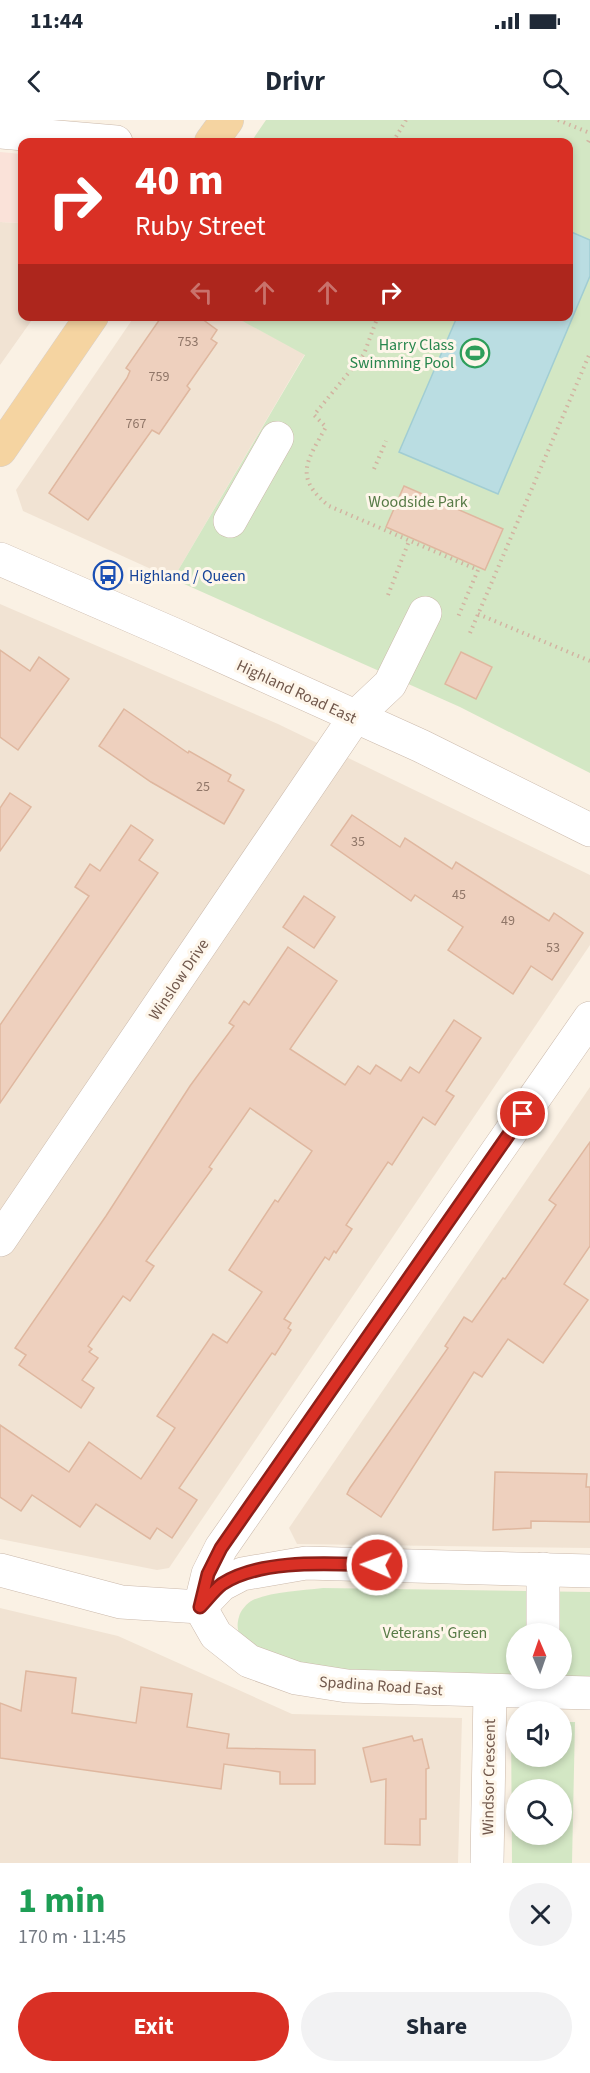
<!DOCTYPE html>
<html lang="en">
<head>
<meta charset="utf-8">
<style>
	:root { --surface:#fff; --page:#f2f2f3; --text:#1f2937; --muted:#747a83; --accent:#d93025 }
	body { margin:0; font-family:"Source Sans 3",sans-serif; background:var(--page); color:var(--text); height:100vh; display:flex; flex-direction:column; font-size:22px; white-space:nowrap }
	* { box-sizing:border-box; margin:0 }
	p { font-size:20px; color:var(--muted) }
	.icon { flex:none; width:33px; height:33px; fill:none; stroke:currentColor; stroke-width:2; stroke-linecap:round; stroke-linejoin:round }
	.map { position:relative; height:1743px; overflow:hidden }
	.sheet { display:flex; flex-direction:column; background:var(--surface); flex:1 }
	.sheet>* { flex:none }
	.banner { position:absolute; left:18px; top:18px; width:555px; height:183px; border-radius:12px; box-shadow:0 3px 9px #0003; background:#d93025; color:#fff; overflow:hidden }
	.needle { width:39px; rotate:358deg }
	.controls { position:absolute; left:506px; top:1503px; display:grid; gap:12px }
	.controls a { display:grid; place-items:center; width:66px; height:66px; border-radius:50%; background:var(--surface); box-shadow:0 3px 9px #0003; font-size:30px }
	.pin { position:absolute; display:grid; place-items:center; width:51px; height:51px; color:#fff; margin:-26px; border:3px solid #fff; border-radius:50%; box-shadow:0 2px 6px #0007 }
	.me { position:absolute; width:66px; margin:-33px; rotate:272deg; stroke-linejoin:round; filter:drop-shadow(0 0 4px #0008) }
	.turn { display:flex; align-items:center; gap:21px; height:126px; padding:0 18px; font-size:27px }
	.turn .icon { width:78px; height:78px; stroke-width:2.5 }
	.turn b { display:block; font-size:42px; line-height:51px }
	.lanes { display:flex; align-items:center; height:57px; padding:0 18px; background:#0003; justify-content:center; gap:30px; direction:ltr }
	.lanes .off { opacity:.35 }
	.round { display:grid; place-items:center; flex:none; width:63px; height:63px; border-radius:32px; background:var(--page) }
	.head { display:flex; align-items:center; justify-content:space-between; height:102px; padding:0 18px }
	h1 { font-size:36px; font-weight:700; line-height:45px; color:#1e9e55 }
	.primary-button { display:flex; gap:12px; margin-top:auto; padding:12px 18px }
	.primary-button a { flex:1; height:69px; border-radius:36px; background:var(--accent); color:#fff; font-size:24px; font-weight:700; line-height:69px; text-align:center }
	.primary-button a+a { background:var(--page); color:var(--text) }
	.status { display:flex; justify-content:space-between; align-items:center; height:42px; padding:0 30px; background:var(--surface); direction:ltr }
	.status svg { height:16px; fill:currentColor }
	header { display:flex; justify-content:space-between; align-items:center; height:78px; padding:0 18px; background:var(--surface); font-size:27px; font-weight:700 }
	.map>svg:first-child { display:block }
	.residential { fill:#f1e3d3 }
	.commercial { fill:#fae2d9 }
	.green { fill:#d3e7c4; fill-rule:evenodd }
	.water { fill:#badde2; stroke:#a1cdd3; stroke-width:1.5 }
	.building { fill:#eed0be; stroke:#dfb79f; stroke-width:1.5 }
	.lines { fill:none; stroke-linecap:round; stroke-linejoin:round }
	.minor-casing { stroke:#cbb9ab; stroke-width:34 }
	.major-casing { stroke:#d7d0cd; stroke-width:34 }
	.path { stroke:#d2b3a1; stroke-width:4; stroke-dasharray:1.5 4.5; stroke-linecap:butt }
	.minor { stroke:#fff; stroke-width:33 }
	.major { stroke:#f5d4a1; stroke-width:33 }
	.route-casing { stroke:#8d1f18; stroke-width:15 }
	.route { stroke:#d93025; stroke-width:10 }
	.labels { text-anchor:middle; stroke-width:6; stroke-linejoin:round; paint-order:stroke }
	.number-label { font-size:14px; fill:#907668 }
	.leisure-label { font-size:16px; fill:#27864d; stroke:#fef6ea; text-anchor:end }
	.park-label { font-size:16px; fill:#587b47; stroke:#fef6ea }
	.transit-label { font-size:16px; fill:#164399; stroke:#fef6ea; text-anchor:start }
	.street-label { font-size:16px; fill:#71584c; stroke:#fef6ea }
</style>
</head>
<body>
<div class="status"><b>11:44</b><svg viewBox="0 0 49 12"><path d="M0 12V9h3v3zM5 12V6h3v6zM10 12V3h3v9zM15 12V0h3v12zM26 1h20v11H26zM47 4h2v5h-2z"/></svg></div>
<header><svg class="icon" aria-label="back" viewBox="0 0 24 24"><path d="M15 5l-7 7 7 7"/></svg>Drivr<svg class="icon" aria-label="search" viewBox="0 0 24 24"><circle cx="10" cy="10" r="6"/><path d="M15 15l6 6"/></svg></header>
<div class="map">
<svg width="590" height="1743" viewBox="0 0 590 1743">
	<rect width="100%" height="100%" fill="#faf1e4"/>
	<g class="residential">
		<path d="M0,102L22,103V196L34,197L0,245Z"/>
		<path d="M134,197H235L305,234L173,459L23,391L16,370Z"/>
		<path d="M0,484L278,604L590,755V825L169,1448L157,1450L0,1419Z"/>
		<path d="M590,967V1428L297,1424L289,1408Z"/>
		<path d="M0,1488L118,1516L292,1594L462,1598L458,1743H0Z"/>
	</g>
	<path class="commercial" d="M0,32L22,34V103L0,102Z"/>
	<g class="green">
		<path d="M266,0H590V653L460,587L173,459L305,235L235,197L568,196V22H251Z"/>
		<path d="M323,1468L590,1472V1557L561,1556V1514H516V1555L330,1553C314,1549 248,1528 240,1515C237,1510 237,1503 239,1497C240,1491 247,1483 253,1480C275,1471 300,1471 323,1468Z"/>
		<path d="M561,1602H575L572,1743H512L511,1603H516V1636H561ZM516,1670H561V1714H516Z"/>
	</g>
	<path class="water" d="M569,111L590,120V156L498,374L399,332L457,197L568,196Z"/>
	<g class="building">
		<path d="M162,196H198L217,210L211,219L217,223L187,266L190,269L159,314L152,310L88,400L49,373L127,258L130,251L126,248Z"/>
		<path d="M404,366L503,409L485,450L386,407Z"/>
		<path d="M0,530L30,551L39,537L69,559L18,630L0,617Z"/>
		<path d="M461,532L492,547L476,579L445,564Z"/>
		<path d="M124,589L188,633L189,631L231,655L228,661L244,670L224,704L151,662L99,626Z"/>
		<path d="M10,673L31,687L0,731V688Z"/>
		<path d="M352,695L400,727L405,718L452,749L456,742L549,801L554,793L583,813L552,860L531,846L513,874L448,830L463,807L415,775L411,781L331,725Z"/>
		<path d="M131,705L153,720L139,740L158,753L0,983V905L89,776L75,767L90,744L100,751Z"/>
		<path d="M304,776L335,797L314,828L283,807Z"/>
		<path d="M288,827L337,861L290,929L345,965L358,946L370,954L376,945L401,961L410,947L419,953L454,900L481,918L446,971L454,976L435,1005L423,997L392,1045L388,1042L346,1105L352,1109L336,1133L334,1131L329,1140L325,1137L284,1199L291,1203L288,1208L291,1210L275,1235L272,1233L179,1368L197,1380L172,1418L157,1408L150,1419L96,1384L80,1407L32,1375L21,1391L0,1377V1305L69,1352L89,1322L141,1359L175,1308L157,1296L213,1214L227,1223L262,1172L229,1150L275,1080L278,1082L312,1031L250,988L209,1047L212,1049L146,1141L154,1146L130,1181L123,1176L88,1226L92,1229L89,1232L98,1238L82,1260L94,1268L81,1288L19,1245L26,1235L15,1228L106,1096L190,966L234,906L229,903L244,881L249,885Z"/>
		<path d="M590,1022V1126L564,1164L588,1180L543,1243L508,1219L482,1257L474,1252L381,1397L347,1374L350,1368L448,1228L445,1226L464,1197L472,1202L503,1158L505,1159L556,1085L549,1080Z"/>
		<path d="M495,1352L587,1354L586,1367H590V1402L531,1401V1408L493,1410Z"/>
		<path d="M26,1551L76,1558L72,1593L136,1603L141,1567L192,1574L187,1607L229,1614L227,1628L315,1630V1664H280V1652L224,1644L221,1669L0,1638V1583L21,1591Z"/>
		<path d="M412,1616L414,1621L422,1619L429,1648L426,1649V1699H420V1725L385,1724L386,1659L371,1662L363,1628Z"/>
	</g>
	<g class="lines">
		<g class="minor-casing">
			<g id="minor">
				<path d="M0,12L116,22"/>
				<path d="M230,401L277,318"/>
				<path d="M0,439L173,514L421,626L590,710"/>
				<path d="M0,1120L355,597L390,564L425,493"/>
				<path d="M0,1450L121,1482L200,1487"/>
				<path d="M200,1487L208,1454L221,1428L590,898"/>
				<path d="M200,1487L216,1515L249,1541L296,1558L347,1566L590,1573"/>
				<path d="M200,1487L221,1465L242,1454L306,1443L590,1451"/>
				<path d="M543,1514V1449"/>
				<path d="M487,1743L490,1571"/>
			</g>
		</g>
		<g class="major-casing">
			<g id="major">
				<path d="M211,22L227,0"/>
				<path d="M0,330L92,196"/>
			</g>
		</g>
		<g class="path">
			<path d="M558,0L590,13"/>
			<path d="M393,22L406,0"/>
			<path d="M588,22L590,18"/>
			<path d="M378,196L364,234L314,295L326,307C307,341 293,357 329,386L478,450L458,497"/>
			<path d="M374,349L386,321"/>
			<path d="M388,475L409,421"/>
			<path d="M478,494L590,541"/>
			<path d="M470,513L590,233"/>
		</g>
		<use href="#minor" class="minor"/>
		<use href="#major" class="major"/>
	</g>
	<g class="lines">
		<g class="route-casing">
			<path id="route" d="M377,1445C332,1444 262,1438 222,1464C214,1470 207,1480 200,1487L208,1454L221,1428L523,994"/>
		</g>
		<use href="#route" class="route"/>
	</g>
	<defs>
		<g id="stadium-ring" transform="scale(1.5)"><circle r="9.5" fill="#fef6ea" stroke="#2e9e5b" stroke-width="1.5"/><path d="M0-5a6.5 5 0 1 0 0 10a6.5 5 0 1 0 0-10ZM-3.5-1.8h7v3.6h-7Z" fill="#2e9e5b"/></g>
		<g id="bus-ring" transform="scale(1.5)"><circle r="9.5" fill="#fef6ea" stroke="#1a4fb4" stroke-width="1.5"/><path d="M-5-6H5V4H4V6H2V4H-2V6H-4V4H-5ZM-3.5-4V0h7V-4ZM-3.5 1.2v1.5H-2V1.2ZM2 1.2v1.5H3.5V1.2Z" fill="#1a4fb4"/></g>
	</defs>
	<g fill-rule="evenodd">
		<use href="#stadium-ring" x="475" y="233"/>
		<use href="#bus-ring" x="108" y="455"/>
	</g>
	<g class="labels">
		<g class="number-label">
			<text x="188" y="226">753</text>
			<text x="159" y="261">759</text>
			<text x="136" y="308">767</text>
			<text x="203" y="671">25</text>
			<text x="358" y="726">35</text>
			<text x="459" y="779">45</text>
			<text x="508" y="805">49</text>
			<text x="553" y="832">53</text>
		</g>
		<g class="leisure-label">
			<text x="454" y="230">Harry Class<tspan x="454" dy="18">Swimming Pool</tspan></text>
		</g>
		<g class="park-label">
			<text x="418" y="387">Woodside Park</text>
			<text x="435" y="1518">Veterans' Green</text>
		</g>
		<g class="transit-label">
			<text x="129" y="461">Highland / Queen</text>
		</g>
		<g class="street-label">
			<text transform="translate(297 571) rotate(25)" y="6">Highland Road East</text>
			<text transform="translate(178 859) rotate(-56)" y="6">Winslow Drive</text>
			<text transform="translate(381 1565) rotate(4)" y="6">Spadina Road East</text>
			<text transform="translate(488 1657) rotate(-89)" y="6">Windsor Crescent</text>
		</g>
	</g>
</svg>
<div class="controls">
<a><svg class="needle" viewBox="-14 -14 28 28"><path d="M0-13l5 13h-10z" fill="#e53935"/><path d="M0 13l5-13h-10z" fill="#747a83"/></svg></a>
<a><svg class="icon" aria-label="sound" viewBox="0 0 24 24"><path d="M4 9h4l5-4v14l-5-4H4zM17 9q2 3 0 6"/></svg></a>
<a><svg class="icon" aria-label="search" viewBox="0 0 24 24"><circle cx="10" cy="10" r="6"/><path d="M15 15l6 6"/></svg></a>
</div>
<div class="pin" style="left:523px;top:994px;background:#d93025"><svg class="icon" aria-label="arrive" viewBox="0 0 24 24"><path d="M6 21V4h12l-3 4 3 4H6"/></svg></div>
<svg class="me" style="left:377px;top:1445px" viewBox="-20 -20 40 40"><circle r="17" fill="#d93025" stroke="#fff" stroke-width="3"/><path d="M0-11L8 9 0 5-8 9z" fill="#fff"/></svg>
<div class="banner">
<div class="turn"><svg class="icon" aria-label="right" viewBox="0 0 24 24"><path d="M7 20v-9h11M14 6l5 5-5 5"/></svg><div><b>40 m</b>Ruby Street</div></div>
<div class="lanes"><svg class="icon off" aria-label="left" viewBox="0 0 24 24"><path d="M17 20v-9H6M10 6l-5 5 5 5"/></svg><svg class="icon off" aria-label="ahead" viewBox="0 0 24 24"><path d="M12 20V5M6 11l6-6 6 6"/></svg><svg class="icon off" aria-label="ahead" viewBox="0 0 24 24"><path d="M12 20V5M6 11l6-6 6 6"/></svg><svg class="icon" aria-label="right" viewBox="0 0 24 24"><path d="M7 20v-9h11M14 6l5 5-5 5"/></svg></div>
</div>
</div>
<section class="sheet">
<div class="head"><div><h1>1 min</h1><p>170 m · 11:45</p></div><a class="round"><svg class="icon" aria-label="close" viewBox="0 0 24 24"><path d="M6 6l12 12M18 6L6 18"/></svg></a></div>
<div class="primary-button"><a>Exit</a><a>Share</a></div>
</section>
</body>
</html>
